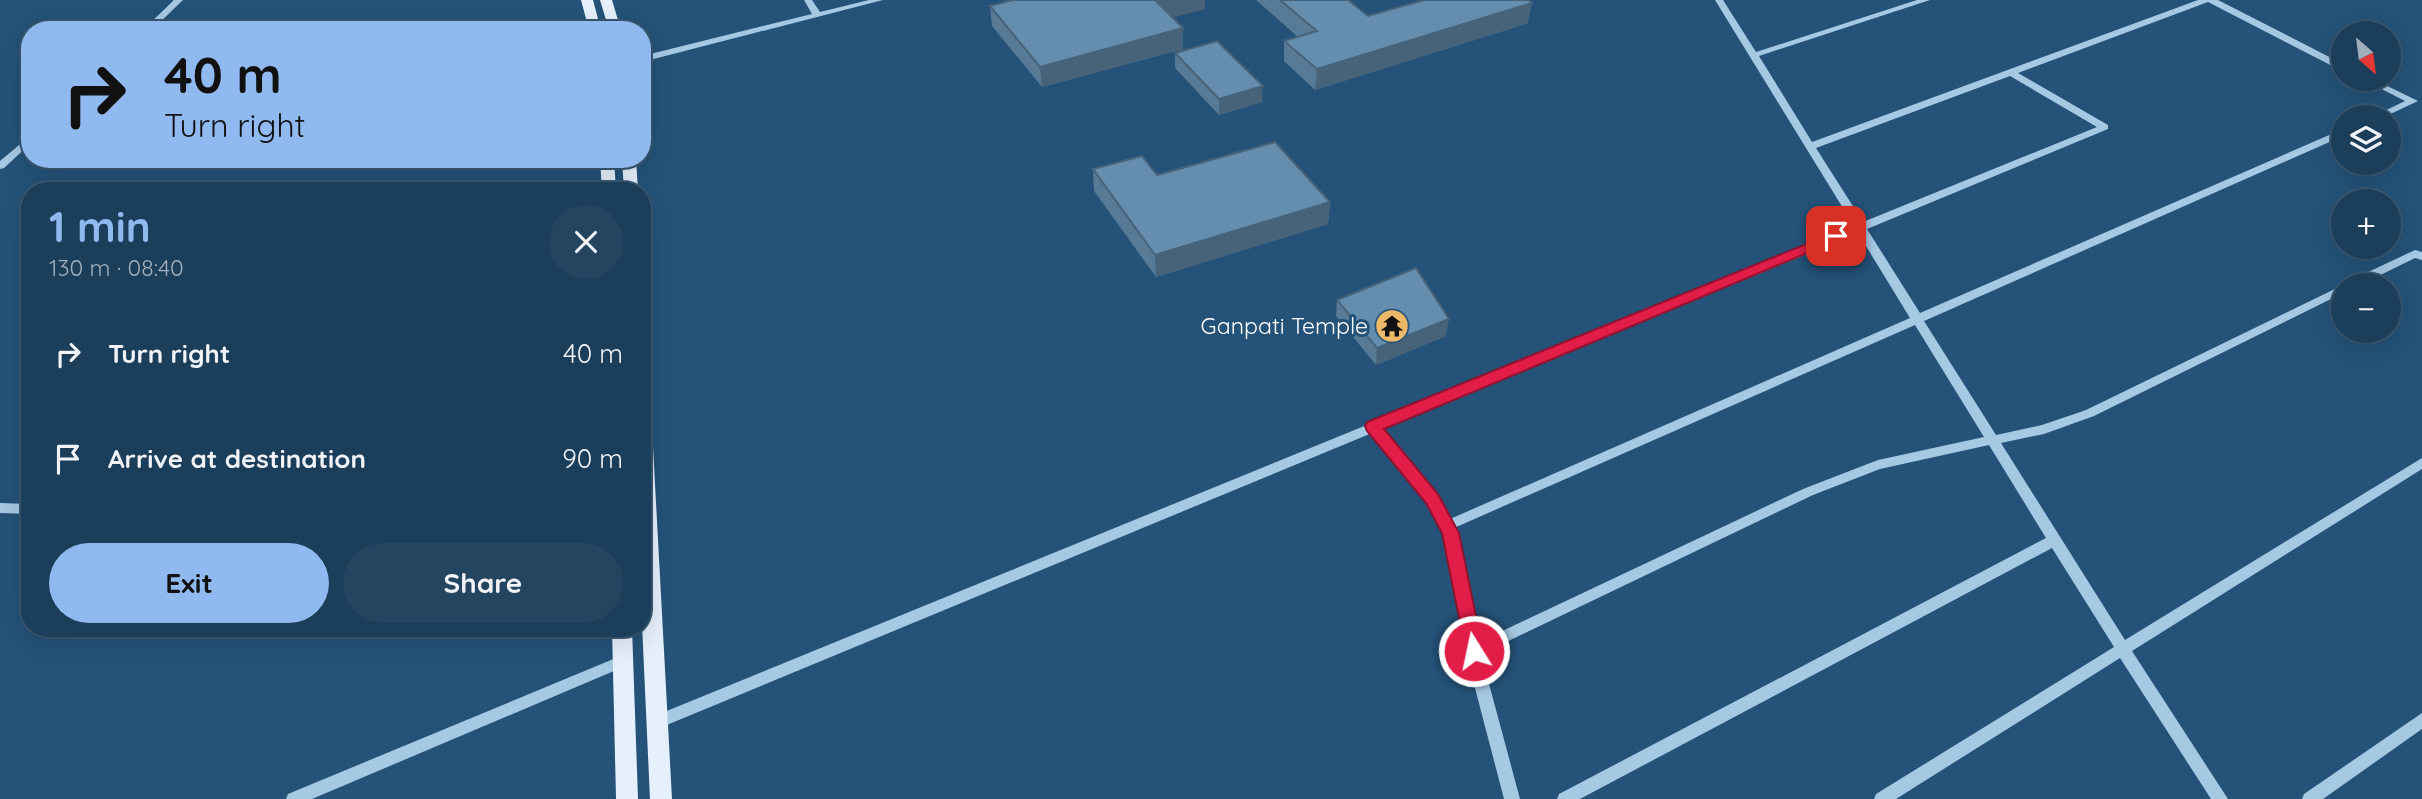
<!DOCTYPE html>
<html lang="en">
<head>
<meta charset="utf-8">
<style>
	:root { --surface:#1b3e5a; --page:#244560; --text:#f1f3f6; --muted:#a0aebb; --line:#395770; --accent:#90b9f0 }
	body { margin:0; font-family:Quicksand,sans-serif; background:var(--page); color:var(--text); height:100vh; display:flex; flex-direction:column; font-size:26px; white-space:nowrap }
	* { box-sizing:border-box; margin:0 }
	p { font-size:23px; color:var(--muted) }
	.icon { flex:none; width:38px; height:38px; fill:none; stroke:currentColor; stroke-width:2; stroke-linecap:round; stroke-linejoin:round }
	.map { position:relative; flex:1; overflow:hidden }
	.details { position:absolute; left:21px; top:182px; width:630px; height:455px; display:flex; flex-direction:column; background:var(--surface); border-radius:28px; box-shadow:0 7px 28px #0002,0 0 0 2px var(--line) }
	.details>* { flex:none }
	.top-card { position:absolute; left:21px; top:21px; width:630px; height:147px; border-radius:28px; box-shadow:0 7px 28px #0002,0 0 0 2px var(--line); background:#90b9f0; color:#111; overflow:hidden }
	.needle { width:46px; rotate:152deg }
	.buttons { position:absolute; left:2331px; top:21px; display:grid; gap:14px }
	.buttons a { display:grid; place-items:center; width:70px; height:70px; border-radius:50%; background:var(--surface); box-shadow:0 7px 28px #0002,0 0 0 2px var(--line); font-size:35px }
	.pin { position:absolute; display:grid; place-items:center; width:60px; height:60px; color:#fff; margin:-30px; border-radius:14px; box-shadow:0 4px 10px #0006 }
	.me { position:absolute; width:77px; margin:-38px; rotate:350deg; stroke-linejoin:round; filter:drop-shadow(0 0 5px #0008) }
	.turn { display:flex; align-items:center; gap:24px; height:147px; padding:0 28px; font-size:32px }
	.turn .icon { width:91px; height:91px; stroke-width:2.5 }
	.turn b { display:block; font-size:49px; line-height:60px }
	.round { display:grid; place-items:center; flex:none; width:74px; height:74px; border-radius:37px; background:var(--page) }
	.summary { display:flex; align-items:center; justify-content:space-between; height:119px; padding:0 28px }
	h1 { font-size:42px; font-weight:800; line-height:52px; color:var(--accent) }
	.cta { display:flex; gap:14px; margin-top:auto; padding:14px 28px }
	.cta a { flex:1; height:80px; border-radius:42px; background:var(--accent); color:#111; font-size:28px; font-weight:800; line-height:80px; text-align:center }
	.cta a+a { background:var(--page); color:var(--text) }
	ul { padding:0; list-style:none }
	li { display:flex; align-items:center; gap:21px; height:105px; padding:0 28px }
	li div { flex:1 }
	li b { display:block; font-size:26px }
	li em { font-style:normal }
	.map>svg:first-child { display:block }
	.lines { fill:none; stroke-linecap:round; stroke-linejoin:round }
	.minor { fill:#a5c8e3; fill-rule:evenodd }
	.major { fill:#e5f0fc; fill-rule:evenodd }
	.wall { fill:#577a96 }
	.shaded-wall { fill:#47637a }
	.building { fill:#658eae; stroke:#47637a; stroke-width:2 }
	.route { fill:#e11d48; stroke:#92132f; stroke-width:2 }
	.labels { text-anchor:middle; stroke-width:6; stroke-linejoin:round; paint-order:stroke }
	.poi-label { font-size:23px; fill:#fff; stroke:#245278; text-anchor:end }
</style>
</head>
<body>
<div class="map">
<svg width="2422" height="799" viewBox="0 0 2422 799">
	<rect width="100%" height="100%" fill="#245278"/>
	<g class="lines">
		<g class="minor">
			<path d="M174,0H183L152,30H143Z"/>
			<path d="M804,0H812L820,12L869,0H883L642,62V56L812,14Z"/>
			<path d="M1715,0H1723L1756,52L1917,0H1930L1759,56L1812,142L2198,0H2218L2343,64V71L2340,70L2208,2L2018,73L2108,125V129L1867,229L1920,313L2343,129V136L1924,321L1996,435L2042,425L2086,410L2343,285V293L2094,416L2044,434L2001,443L2125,640L2422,458V469L2132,651L2228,799H2211L2120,658L1896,799H1874L1876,794L2114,647L2052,548L1580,799H1557L1559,794L2046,538L1989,445L1880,469L1813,495L1481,654L1520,799H1504L1470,669L1443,533L1427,501L1372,433L662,727L657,729L652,727L649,722L652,717L1854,226ZM2010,76L2097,127L1863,222L1816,148ZM1858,233L1910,318L1450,519L1437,494L1383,429ZM1915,325L1984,437L1878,460L1803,489L1479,642L1454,528Z"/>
			<path d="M2362,79H2373L2418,101L2384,117H2372L2405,101Z"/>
			<path d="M30,136V144L4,168L0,169V161Z"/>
			<path d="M2415,250L2422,252V260L2415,258L2360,285H2345L2347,282Z"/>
			<path d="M0,503L30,504V514L0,513Z"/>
			<path d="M623,655L628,657L630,661L628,665L312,799H286L288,794Z"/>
			<path d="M2422,713V729L2323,799H2302L2304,794Z"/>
		</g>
		<g class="major">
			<path d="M581,0H593L601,30H589Z"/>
			<path d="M600,0H612L621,30H609Z"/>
			<path d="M600,159H614L616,191H602Z"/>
			<path d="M622,159H636L638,191H624Z"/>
			<path d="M642,404L651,410L672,799H650L642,624Z"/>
			<path d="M612,628H632L638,799H616Z"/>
		</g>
	</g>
	<g class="wall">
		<path d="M1256,0H1348L1368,16L1528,23L1315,90L1284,61V41L1298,37Z"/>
		<path d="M990,6L1205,9L1172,17L1183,49L1042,87L992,26Z"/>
		<path d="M1175,53L1262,102L1219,115L1175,68Z"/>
		<path d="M1093,169L1157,175L1330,202L1328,224L1156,277L1094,191Z"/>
		<path d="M1337,300L1446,336L1376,365L1336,316Z"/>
	</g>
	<g class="shaded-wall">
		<path d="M1161,0H1205V9L1157,22L1156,1Z"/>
		<path d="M1532,3L1528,23L1315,90L1317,69Z"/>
		<path d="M1183,28V49L1042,87L1040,67Z"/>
		<path d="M1263,86L1262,102L1219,115V99Z"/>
		<path d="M1330,202L1328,224L1156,277L1155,255Z"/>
		<path d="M1449,319L1446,336L1376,365L1377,348Z"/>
	</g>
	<g class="building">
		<path d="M1013,0H1161L1156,1L1183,28L1040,67L990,6Z"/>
		<path d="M1280,0H1348L1368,16L1424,0H1528L1532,3L1317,69L1284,41L1317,31Z"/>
		<path d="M1217,41L1263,86L1219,99L1175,53Z"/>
		<path d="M1275,142L1330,202L1155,255L1093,169L1142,156L1157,175Z"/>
		<path d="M1416,268L1449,319L1377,348L1337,300Z"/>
	</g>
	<path class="route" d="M1836,232L1841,233V239L1384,429L1438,494L1459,533L1483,651L1480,657L1474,659L1467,657L1442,533L1426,503L1367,431L1365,426L1367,422Z"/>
	<defs>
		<g id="temple-disc" transform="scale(1.75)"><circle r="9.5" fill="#edb969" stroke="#245278"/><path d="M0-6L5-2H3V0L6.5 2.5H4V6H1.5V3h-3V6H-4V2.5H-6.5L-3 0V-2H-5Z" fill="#111"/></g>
	</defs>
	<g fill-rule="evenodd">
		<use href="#temple-disc" x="1392" y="326"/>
	</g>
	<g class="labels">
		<g class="poi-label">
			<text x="1368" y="334">Ganpati Temple</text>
		</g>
	</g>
</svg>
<div class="buttons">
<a><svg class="needle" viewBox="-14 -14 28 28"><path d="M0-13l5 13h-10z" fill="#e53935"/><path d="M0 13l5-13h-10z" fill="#a0aebb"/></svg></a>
<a><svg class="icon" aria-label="layers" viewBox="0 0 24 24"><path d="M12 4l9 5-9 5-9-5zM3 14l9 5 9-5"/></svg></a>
<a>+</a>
<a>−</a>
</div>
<div class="pin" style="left:1836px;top:236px;background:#d93025"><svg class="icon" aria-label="arrive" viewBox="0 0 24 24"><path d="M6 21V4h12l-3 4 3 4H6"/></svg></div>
<svg class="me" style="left:1474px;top:651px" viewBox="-20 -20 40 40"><circle r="17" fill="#e11d48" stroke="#fff" stroke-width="3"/><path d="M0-11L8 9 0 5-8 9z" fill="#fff"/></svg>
<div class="top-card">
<div class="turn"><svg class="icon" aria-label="right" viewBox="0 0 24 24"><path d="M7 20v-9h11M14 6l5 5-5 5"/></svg><div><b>40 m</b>Turn right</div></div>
</div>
<section class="details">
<div class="summary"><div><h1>1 min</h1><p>130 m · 08:40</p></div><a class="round"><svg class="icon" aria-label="close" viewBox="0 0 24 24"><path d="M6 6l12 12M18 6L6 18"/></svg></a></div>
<ul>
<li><svg class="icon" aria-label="right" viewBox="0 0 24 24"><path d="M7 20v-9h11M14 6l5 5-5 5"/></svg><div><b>Turn right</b></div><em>40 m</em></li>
<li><svg class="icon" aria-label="arrive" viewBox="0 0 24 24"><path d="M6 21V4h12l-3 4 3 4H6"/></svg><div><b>Arrive at destination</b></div><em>90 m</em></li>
</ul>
<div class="cta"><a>Exit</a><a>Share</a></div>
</section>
</div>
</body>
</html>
